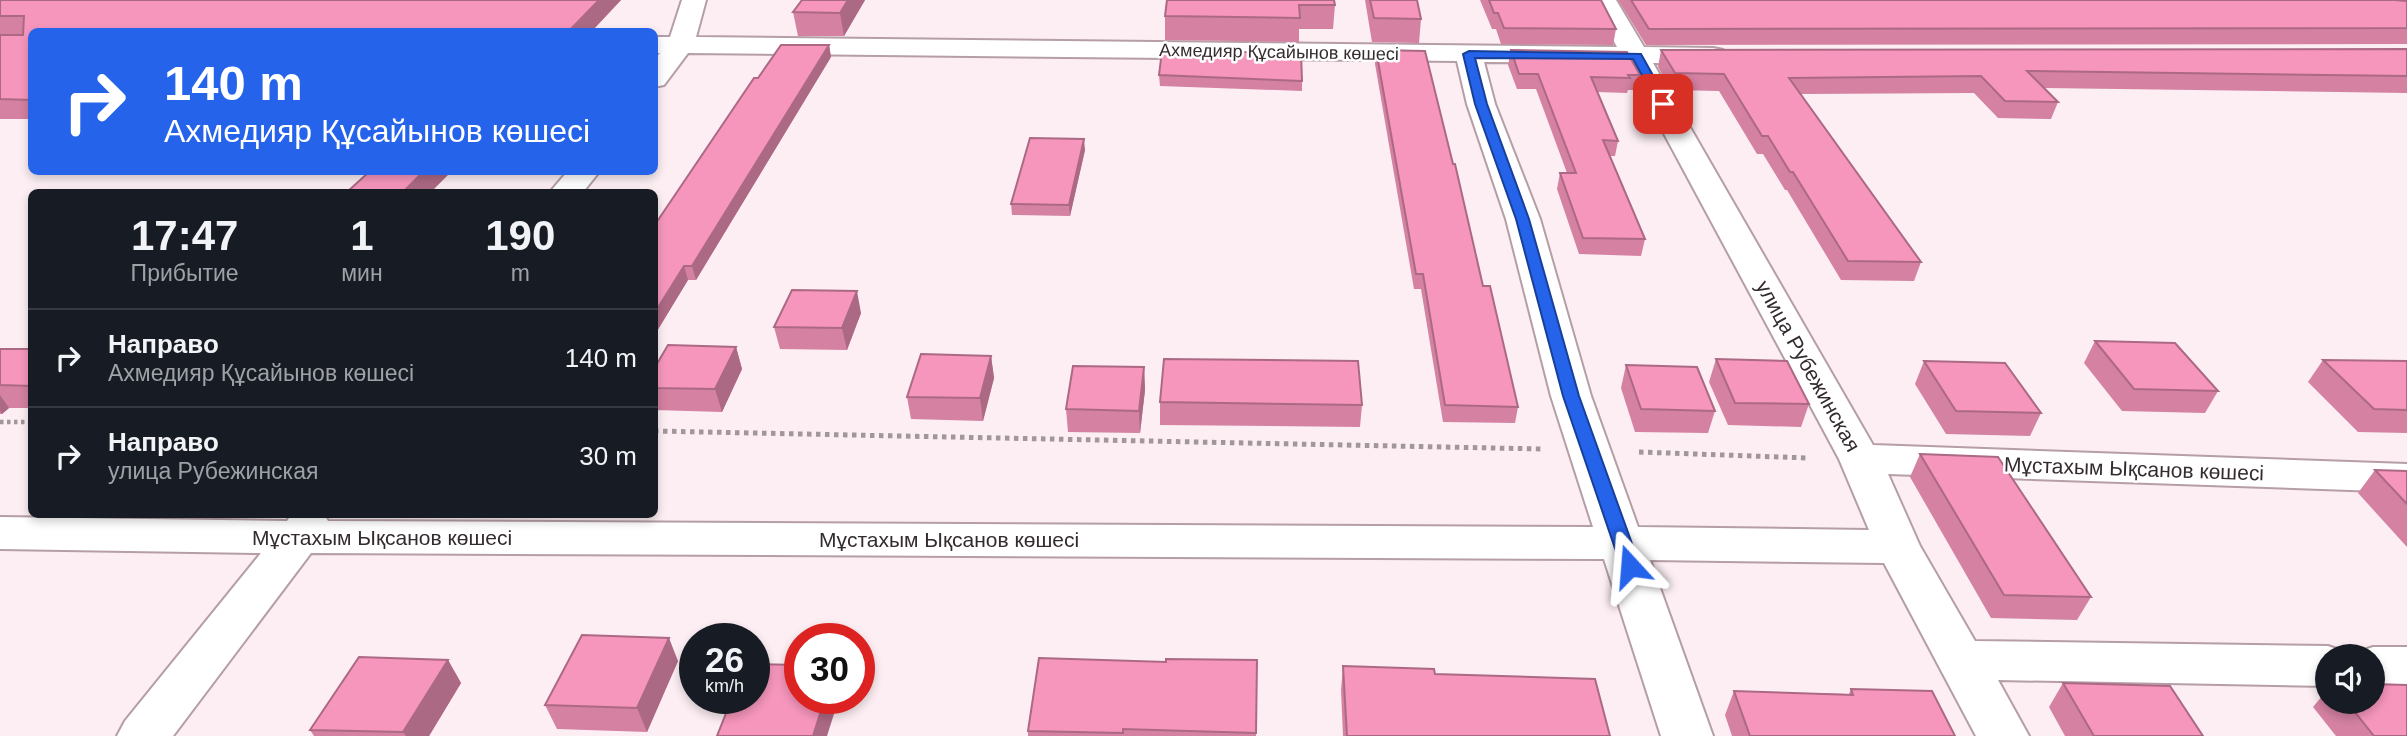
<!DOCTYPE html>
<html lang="ru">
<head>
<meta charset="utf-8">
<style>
	:root { --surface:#171b24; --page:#20242c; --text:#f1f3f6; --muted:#9ea1a6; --line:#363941 }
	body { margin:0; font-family:Helvetica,sans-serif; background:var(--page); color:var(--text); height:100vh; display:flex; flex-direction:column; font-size:26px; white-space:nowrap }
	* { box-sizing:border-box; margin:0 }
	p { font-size:23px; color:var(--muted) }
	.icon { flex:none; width:38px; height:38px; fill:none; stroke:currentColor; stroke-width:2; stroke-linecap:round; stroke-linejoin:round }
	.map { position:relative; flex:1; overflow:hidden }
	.drawer { position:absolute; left:28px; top:189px; width:630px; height:329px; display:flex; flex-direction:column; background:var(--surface); border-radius:10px; box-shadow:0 4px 10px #0003 }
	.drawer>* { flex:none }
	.guide { position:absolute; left:28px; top:28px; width:630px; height:147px; border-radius:10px; box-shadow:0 4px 10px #0003; background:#2563eb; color:#fff; overflow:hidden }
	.controls { position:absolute; left:2315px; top:644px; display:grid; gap:14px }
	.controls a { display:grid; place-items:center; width:70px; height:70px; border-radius:50%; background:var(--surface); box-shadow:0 4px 10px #0003; font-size:35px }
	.speed { position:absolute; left:679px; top:623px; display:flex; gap:14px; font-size:35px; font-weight:700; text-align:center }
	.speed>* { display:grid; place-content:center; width:91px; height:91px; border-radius:50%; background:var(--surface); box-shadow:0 4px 10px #0003; line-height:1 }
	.speed small { font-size:18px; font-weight:400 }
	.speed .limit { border:10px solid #d22; background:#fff; color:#111 }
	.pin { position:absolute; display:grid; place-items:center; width:60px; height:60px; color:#fff; margin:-30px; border-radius:14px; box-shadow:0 4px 10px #0006 }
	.me { position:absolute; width:77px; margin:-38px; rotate:341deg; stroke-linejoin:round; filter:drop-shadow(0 0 5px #0008) }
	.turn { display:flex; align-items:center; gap:24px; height:147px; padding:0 21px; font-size:32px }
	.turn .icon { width:91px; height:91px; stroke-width:2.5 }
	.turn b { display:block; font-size:49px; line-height:60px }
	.eta { display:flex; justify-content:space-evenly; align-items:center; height:119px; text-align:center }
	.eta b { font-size:42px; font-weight:700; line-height:49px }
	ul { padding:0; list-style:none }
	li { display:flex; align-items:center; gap:21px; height:98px; padding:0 21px; border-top:2px solid var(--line) }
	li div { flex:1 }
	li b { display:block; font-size:26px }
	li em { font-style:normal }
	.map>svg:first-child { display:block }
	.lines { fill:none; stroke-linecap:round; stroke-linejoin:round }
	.street-casing { stroke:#b59ea6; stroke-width:4 }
	.path-far1 { stroke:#a1969a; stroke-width:4.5; stroke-dasharray:3.5 3.5; stroke-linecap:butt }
	.path { stroke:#a1969a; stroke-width:5; stroke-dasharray:4.5 4.5; stroke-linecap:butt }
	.street { fill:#fff; fill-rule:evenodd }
	.wall { fill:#d481a2 }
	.shaded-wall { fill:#ac6984 }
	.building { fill:#f696bc; stroke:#ac6984; stroke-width:2 }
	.route { fill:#2563eb; stroke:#184099; stroke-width:2 }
	.labels { text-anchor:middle; stroke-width:5; stroke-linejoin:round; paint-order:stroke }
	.far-street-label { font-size:18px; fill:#342b2e; stroke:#fff }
	.street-label { font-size:21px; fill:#342b2e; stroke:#fff }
</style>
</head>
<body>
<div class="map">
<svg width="2407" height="736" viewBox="0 0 2407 736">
	<rect width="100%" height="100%" fill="#fceef3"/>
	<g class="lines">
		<g class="street-casing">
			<g id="street">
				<path d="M682,0H706L696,37L1617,47L1592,0H1616L1644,47L1713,48L1723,50L1727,56L1723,62L1713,64L1653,63L1873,445L2407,464V492L1888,474L1920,546L1975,641L2328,646L2345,652L2348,656H2328V686L1998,680L2029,736H1976L1884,563L1650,560L1713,736H1661L1604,559L311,553L173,736H117L125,721L261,553L0,549V517L287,521L292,514H324L328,521L1593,527L1551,396L1506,219L1467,104L1457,61L688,53L664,85L654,87V60L660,53H654V37H670ZM1484,62L1626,63L1839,459L1869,530L1638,527L1591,396L1540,219L1495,104Z"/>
				<path d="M567,172H599L583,192H550Z"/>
				<path d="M2373,647H2407V687H2373V656H2354L2355,653Z"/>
			</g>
		</g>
		<path class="path-far1" d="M0,422H32"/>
		<g class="path">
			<path d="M654,431L1542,449"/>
			<path d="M1639,452L1808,458"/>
		</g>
		<use href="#street" class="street"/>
	</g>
	<g class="wall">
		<path d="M621,0L591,32H32V119H0V35H23V34H0V1Z"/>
		<path d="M802,0H865L844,36H798L793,12Z"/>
		<path d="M1167,0L1335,5L1333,29H1299V42L1165,40V16Z"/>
		<path d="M1365,0H1417L1421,19L1419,43L1372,42Z"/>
		<path d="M1480,0H1601L1616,29L1613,45L1501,44L1496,29H1492Z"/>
		<path d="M1618,0H2395L2407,1V44L1646,45Z"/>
		<path d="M829,45L831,57L696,280H688L654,336V226L758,78Z"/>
		<path d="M2407,49V93L2044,88L2058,102L2051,119L1998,118L1974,93L1801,94L1921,262L1914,281L1841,280L1787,190H1785L1763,154H1757L1719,91L1671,90L1658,67L1661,50Z"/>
		<path d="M1376,50L1483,286L1518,407L1515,423L1443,422L1421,289H1414L1375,64Z"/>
		<path d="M1511,50L1640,75L1637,90H1628L1627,93L1597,92L1618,141L1615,156H1610L1645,239L1641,256L1579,254L1557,189L1560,173H1567L1536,89H1517L1508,65Z"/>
		<path d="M1159,75L1302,81V91L1160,86Z"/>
		<path d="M1085,150L1070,216L1012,215L1011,204Z"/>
		<path d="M861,313L847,350L780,349L774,327Z"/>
		<path d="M2095,341L2218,391L2205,413L2122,411L2084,363Z"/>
		<path d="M736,347L742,369L722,412L654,410V369Z"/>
		<path d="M0,349H32V408H9L2,414H0Z"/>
		<path d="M991,356L994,378L983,421L911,419L907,397Z"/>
		<path d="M1716,359L1809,404L1801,427L1728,425L1709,382Z"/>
		<path d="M2323,360L2407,361V433L2358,432L2308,382Z"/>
		<path d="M1924,361L2041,413L2030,436L1946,434L1915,384Z"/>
		<path d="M1626,365L1715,411L1708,433L1635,432L1621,388Z"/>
		<path d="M1144,367L1145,390L1140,433L1068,432L1066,409Z"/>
		<path d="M1160,402L1362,405L1360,427L1160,425Z"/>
		<path d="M1920,454L2091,597L2077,620L1991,618L1910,477Z"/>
		<path d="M2375,470L2407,471V547L2358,493Z"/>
		<path d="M448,660L461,683L429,736H314L310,730Z"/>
		<path d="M1257,660L1256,736H1028V731Z"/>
		<path d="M678,661L647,732L557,729L545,705Z"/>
		<path d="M1343,666L1435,674L1610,736H1343L1341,690Z"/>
		<path d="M2063,683L2203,736H2065L2049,707Z"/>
		<path d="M1851,689L1955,736H1732L1725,715L1734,691L1849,694Z"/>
		<path d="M2328,689V702H2373L2407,736H2336L2313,707Z"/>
	</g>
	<g class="shaded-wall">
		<path d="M599,0H621L591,32H568Z"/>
		<path d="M848,0H865L844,36L840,13Z"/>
		<path d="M829,45L831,57L696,280L692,266Z"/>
		<path d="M1084,139L1085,150L1070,216L1069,205Z"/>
		<path d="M423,172H451L431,192H403Z"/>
		<path d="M684,266L688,280L654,336V314Z"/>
		<path d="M857,291L861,313L847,350L842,328Z"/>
		<path d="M736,347L742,369L722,412L715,389Z"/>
		<path d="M991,356L994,378L983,421L980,398Z"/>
		<path d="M1144,367L1145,390L1140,433L1139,411Z"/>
		<path d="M0,395L9,408L2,414L0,411Z"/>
		<path d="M669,638L678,661L647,732L637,708Z"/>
		<path d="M448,660L461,683L429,736H406L403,732Z"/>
		<path d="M825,698H839L827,736H813Z"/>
	</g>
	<g class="building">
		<path d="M1,0H599L568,32H32V100L0,99V35H23L24,16H0V1Z"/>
		<path d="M802,0H848L840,13L793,12Z"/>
		<path d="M1167,0H1334L1335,5H1299L1300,18L1165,16Z"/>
		<path d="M1370,0H1417L1421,19L1374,18Z"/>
		<path d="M1489,0H1601L1616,29L1504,28L1498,13H1494Z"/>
		<path d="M1631,0H2395L2407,1V28L1649,29Z"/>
		<path d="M781,45H829L692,266H684L654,314V226L754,78H758Z"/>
		<path d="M2407,49V76L2027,71L2058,102L2005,101L1981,76L1789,78L1921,262L1848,261L1793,172H1790L1768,136H1762L1724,74L1675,73L1661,50Z"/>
		<path d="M1376,50L1425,51L1453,164H1455L1483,286H1490L1518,407L1445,405L1423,274H1416Z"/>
		<path d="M1511,50L1627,52L1640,75H1628L1630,78L1591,77L1618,141L1603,140L1645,239L1583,238L1560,173H1576L1538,74H1519Z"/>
		<path d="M1162,51L1301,53L1302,81L1159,75Z"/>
		<path d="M1030,138L1084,139L1069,205L1011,204Z"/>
		<path d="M369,172H423L403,192H347Z"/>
		<path d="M792,290L857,291L842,328L774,327Z"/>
		<path d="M2095,341L2175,343L2218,391L2134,389Z"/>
		<path d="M668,345L736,347L715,389L654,388V369Z"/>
		<path d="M0,349H32V386L0,385Z"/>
		<path d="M921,354L991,356L980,398L907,397Z"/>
		<path d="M1164,359L1358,361L1362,405L1160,402Z"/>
		<path d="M1716,359L1787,361L1809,404L1735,403Z"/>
		<path d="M2323,360L2407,361V410L2374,409Z"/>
		<path d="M1924,361L2005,363L2041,413L1956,411Z"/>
		<path d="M1626,365L1697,367L1715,411L1641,409Z"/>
		<path d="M1073,366L1144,367L1139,411L1066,409Z"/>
		<path d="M1920,454L1998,457L2091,597L2004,595Z"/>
		<path d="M2375,470L2407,471V504Z"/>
		<path d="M582,635L669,638L637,708L545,705Z"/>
		<path d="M359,657L448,660L403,732L310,730Z"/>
		<path d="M1039,658L1166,662V659L1257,660L1256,733L1123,729V733L1028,731Z"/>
		<path d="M754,664L800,665V698H825L813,736H717L732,698H754Z"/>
		<path d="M1343,666L1434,669L1435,674L1595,679L1610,736H1347Z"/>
		<path d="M2063,683L2170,686L2203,736H2094Z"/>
		<path d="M2373,684L2407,685V736H2374L2347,702H2373Z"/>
		<path d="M1851,689L1932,691L1955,736H1750L1734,691L1853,695Z"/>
	</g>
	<path class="route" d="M1469,51L1641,54L1669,104L1659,106L1633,59L1475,58L1487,104L1529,219L1579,396L1640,566L1637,571H1624L1621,566L1563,396L1516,219L1475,104L1463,54Z"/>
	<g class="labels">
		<g class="far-street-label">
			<text transform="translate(1279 52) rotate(1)" y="6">Ахмедияр Құсайынов көшесі</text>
		</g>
		<g class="street-label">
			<text transform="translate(1808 366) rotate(61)" y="7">улица Рубежинская</text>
			<text transform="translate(2134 469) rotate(2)" y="7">Мұстахым Ықсанов көшесі</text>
			<text x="382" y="545">Мұстахым Ықсанов көшесі</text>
			<text x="949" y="547">Мұстахым Ықсанов көшесі</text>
		</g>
	</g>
</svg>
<div class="controls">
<a><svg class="icon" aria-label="sound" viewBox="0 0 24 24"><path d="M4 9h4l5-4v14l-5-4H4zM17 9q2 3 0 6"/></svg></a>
</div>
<div class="speed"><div>26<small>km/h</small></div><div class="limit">30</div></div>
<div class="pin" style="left:1663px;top:104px;background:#d93025"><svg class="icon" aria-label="arrive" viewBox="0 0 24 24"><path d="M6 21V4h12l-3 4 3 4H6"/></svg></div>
<svg class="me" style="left:1630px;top:566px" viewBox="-20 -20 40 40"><path d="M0-17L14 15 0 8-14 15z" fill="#2563eb" stroke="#fff" stroke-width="4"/></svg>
<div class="guide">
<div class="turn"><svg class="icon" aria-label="right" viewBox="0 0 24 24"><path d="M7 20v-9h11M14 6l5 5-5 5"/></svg><div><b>140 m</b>Ахмедияр Құсайынов көшесі</div></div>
</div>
<section class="drawer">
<div class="eta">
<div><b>17:47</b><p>Прибытие</p></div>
<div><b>1</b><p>мин</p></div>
<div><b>190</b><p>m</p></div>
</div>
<ul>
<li><svg class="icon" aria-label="right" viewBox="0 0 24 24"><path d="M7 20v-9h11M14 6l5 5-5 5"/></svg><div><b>Направо</b><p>Ахмедияр Құсайынов көшесі</p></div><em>140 m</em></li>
<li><svg class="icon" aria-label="right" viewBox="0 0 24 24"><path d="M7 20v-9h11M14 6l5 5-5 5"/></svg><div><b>Направо</b><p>улица Рубежинская</p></div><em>30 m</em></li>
</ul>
</section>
</div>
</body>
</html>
